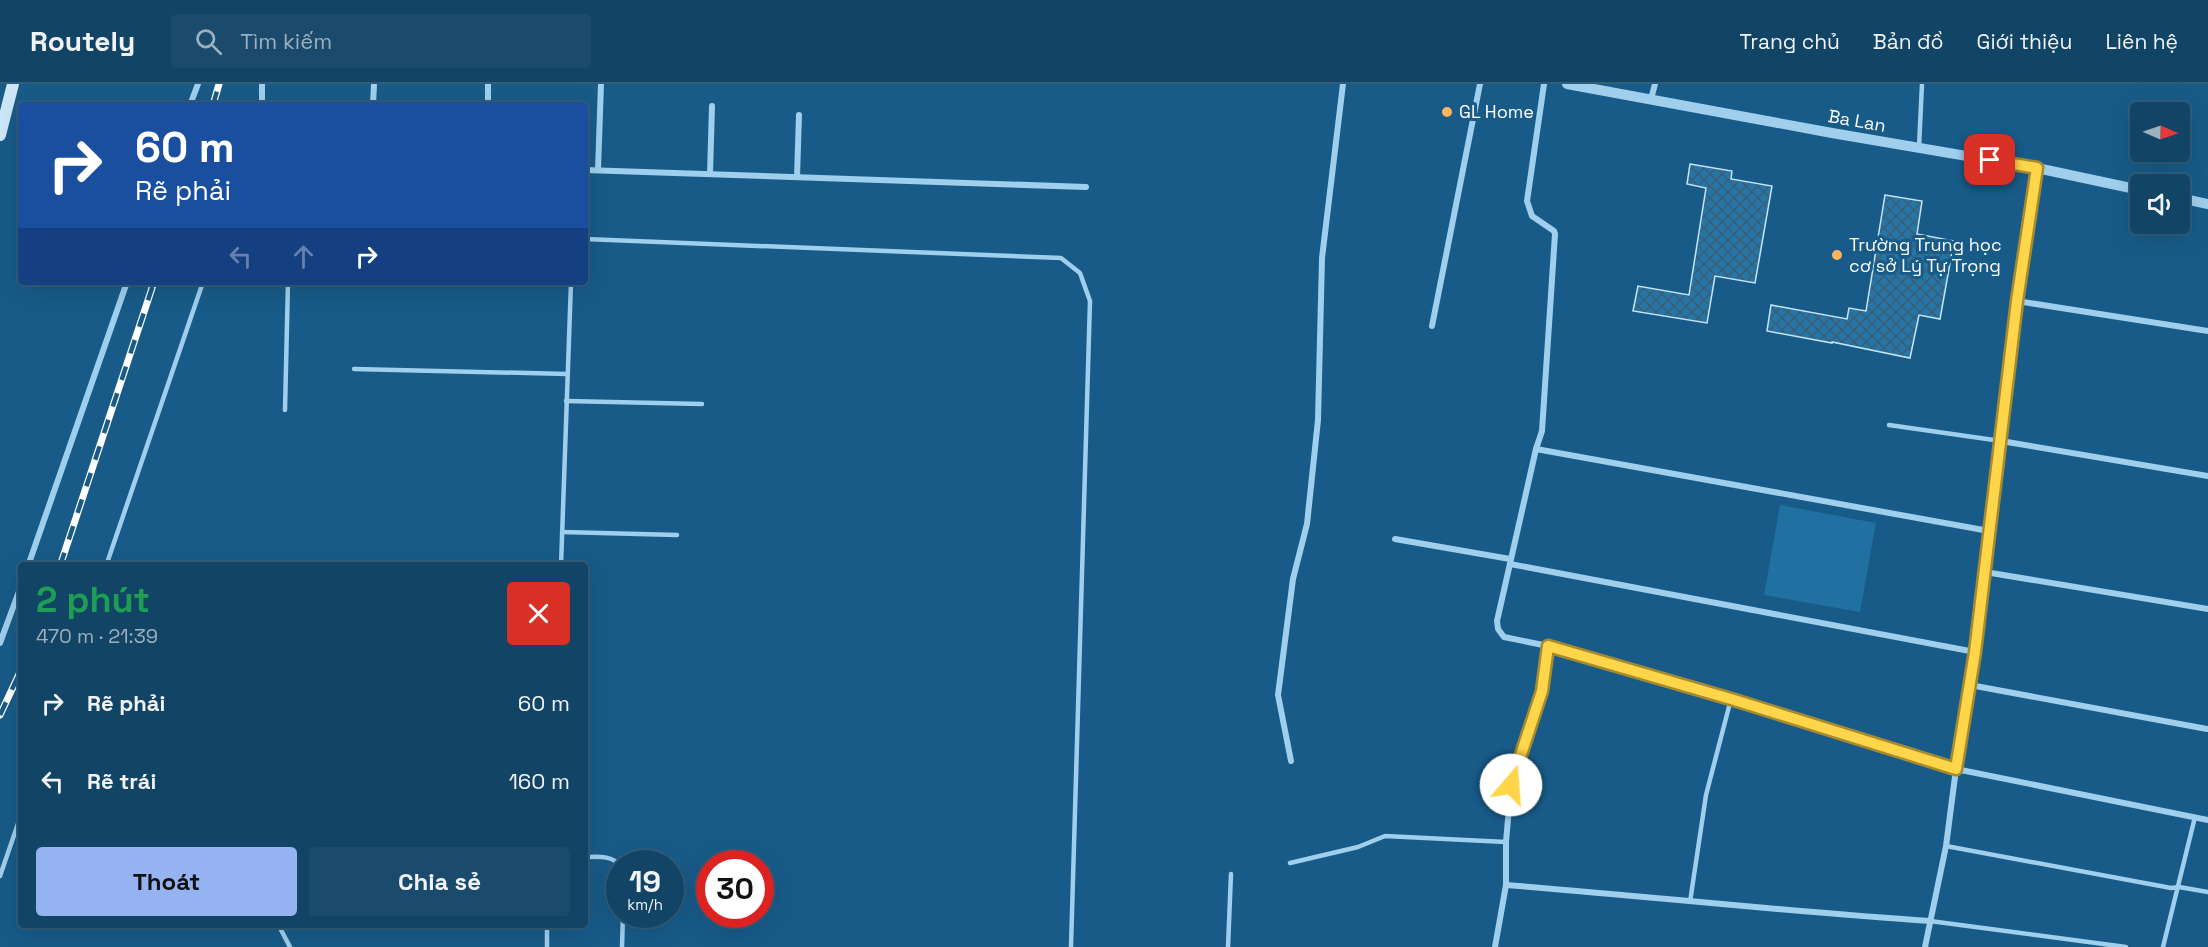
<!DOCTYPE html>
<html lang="vi">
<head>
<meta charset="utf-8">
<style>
	:root { --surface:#124466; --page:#1b4b6c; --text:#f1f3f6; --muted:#9cb0bf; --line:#315c7a; --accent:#95b2f1 }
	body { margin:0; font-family:"Space Grotesk",sans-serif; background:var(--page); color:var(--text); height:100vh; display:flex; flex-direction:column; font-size:22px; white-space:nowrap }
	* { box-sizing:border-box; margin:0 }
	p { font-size:20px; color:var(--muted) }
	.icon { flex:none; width:33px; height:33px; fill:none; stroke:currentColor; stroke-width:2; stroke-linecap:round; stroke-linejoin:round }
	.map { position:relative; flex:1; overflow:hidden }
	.drawer { position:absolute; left:18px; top:478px; width:570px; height:366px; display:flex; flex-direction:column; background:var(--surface); border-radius:6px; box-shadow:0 6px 24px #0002,0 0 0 2px var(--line) }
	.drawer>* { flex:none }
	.top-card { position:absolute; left:18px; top:18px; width:570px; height:183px; border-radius:6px; box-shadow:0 6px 24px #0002,0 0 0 2px var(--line); background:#1a4fa0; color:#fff; overflow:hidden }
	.needle { width:39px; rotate:92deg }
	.buttons { position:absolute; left:2130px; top:18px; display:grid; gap:12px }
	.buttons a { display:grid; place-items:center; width:60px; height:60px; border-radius:6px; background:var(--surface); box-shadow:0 6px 24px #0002,0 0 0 2px var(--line); font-size:30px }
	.speed { position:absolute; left:606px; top:766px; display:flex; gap:12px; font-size:30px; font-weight:700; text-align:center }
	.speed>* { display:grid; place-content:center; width:78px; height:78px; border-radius:50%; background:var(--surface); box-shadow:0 6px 24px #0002,0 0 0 2px var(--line); line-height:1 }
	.speed small { font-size:15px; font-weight:400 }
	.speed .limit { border:9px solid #d22; background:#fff; color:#111 }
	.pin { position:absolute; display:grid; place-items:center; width:51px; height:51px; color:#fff; margin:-26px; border-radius:12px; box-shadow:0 3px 9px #0006 }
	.me { position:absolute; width:66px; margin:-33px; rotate:18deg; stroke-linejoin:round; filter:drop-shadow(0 0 4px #0008) }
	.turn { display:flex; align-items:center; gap:21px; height:126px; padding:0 18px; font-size:27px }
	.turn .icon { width:78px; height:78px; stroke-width:2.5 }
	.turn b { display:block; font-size:42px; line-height:51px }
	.lanes { display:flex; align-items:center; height:57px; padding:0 18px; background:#0003; justify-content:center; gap:30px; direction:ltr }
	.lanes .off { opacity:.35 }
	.round { display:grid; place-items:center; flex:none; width:63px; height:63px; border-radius:6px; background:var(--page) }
	.overview { display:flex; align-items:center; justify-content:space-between; height:102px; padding:0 18px }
	h1 { font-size:36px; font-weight:700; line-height:45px; color:#1e9e55 }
	.button { display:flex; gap:12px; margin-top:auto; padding:12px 18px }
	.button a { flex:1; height:69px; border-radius:6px; background:var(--accent); color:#111; font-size:24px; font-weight:700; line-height:69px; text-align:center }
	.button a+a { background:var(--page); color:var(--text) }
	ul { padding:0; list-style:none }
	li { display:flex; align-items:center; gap:18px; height:78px; padding:0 18px }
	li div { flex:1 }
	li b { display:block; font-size:22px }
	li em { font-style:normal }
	header { display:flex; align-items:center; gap:36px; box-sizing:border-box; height:84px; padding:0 30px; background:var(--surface); border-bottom:2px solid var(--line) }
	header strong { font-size:28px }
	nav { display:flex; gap:33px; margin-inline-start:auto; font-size:21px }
	.search { width:420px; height:54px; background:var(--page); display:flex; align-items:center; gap:15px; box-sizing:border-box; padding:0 21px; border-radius:6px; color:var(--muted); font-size:22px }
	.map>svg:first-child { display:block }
	.park { fill:#2070a1 }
	.building { fill:url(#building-cross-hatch); stroke:#c5e6fa; stroke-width:1.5 }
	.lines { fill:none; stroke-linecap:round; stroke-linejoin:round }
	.service { stroke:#9fcfed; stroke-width:4.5 }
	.minor { stroke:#9fcfed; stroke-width:6 }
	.tertiary { stroke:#9fcfed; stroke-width:10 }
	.secondary { stroke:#cce7fa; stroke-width:12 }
	.rail-casing { stroke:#fff; stroke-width:7 }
	.rail { stroke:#185b88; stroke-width:4.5; stroke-dasharray:14; stroke-linecap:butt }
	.route-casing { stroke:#a68a30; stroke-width:15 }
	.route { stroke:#ffd54a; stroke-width:10 }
	.poi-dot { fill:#ffb55c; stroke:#185b88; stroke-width:2 }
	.labels { text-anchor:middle; stroke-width:6; stroke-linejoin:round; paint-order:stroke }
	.poi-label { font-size:18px; fill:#fff; stroke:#185b88; text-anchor:start }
	.street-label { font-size:18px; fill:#fff; stroke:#185b88 }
</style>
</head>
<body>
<header>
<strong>Routely</strong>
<div class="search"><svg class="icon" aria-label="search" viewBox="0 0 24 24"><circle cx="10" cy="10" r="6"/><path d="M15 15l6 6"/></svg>Tìm kiếm</div>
<nav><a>Trang chủ</a><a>Bản đồ</a><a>Giới thiệu</a><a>Liên hệ</a></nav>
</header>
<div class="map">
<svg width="2208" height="863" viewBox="0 0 2208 863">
	<defs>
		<pattern id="building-cross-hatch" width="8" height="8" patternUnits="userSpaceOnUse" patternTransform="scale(1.5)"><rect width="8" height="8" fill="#2675a7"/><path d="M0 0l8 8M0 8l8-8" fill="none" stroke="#3b5e75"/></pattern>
	</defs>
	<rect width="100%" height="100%" fill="#185b88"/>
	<path class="park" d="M1780,421L1876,439L1860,528L1764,511Z"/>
	<g class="building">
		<path d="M1690,80L1732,87L1731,95L1772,102L1755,199L1715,192L1707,239L1633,227L1638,202L1689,211L1706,104L1687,100Z"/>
		<path d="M1885,111L1922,117L1917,150L1954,157L1940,235L1919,231L1910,274L1832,258V259L1767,247L1771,221L1847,235L1849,224L1866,227Z"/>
	</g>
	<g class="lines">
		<g class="service">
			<path d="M1919,63L1922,0"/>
			<path d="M585,155L1061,174L1080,189L1090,217L1071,863"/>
			<path d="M354,285L567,290"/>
			<path d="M566,317L702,320"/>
			<path d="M285,326L288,198"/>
			<path d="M1889,341L2001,357"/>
			<path d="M562,448L677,451"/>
			<path d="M106,482L203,198"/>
			<path d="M561,482L571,198"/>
			<path d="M1946,762L2171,804L2179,803L2208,808"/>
			<path d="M585,773C597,773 611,771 620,781"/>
			<path d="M1290,779L1358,763L1385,752L1506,758"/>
			<path d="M0,792L21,731"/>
			<path d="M1690,818L1706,711L1731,615"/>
			<path d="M1930,837L2126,863"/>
			<path d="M279,842L290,863"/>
			<path d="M547,863V842"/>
			<path d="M622,863L623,831"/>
			<path d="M1228,863L1231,790"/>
			<path d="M2163,863L2195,733"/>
		</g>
		<g class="minor">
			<path d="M262,0V21"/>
			<path d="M1651,15L1655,0"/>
			<path d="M190,21L198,0"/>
			<path d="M373,21L374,0"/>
			<path d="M488,21V0"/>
			<path d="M585,86L1086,103"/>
			<path d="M598,86L601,0"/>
			<path d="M710,90L712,22"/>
			<path d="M797,93L799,31"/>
			<path d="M2017,217L2208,247"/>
			<path d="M1432,242L1480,0"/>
			<path d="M2001,357L2208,392"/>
			<path d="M1536,365L1989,447"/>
			<path d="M1395,455L1510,475"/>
			<path d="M1510,480L1975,568"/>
			<path d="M28,482L127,198"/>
			<path d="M1985,488L2208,525"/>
			<path d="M0,559L21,502"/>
			<path d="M1548,562L1731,615L1956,685L2208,736"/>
			<path d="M1970,601L2207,645"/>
			<path d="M1291,677L1278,611L1293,495L1307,440L1318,336L1322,174L1343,0"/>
			<path d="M1506,801C1648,812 1788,828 1930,837"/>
			<path d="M1495,863L1506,801V758L1511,701L1542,607L1548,562L1504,553L1498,545L1497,537L1536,365L1542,347L1555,150L1554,147L1532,132L1527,117L1544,0"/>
			<path d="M1925,863L1946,762L1956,685L1975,568L2017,217L2037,84"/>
		</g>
		<g class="tertiary">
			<path d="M1567,0L1832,49L2037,84L2140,106"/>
			<path d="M2180,114L2208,120"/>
		</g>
		<path class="secondary" d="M0,51L13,0"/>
		<g class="rail-casing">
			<g id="rail">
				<path d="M213,21L219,0"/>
				<path d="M60,482L154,198"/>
				<path d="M0,631L21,586"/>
			</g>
		</g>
		<use href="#rail" class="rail"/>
	</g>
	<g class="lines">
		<g class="route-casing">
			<path id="route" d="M1511,701L1542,607L1548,562L1731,615L1956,685L1975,568L2017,217L2037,84L1990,76"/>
		</g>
		<use href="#route" class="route"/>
	</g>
	<g class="poi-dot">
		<circle cx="1447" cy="28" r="6"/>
		<circle cx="1837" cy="171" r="6"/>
	</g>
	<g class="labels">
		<g class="poi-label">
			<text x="1459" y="34">GL Home</text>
			<text x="1849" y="167">Trường Trung học<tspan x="1849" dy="21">cơ sở Lý Tự Trọng</tspan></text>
		</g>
		<g class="street-label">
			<text transform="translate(1857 37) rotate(10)" y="6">Ba Lan</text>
		</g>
	</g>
</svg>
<div class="buttons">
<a><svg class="needle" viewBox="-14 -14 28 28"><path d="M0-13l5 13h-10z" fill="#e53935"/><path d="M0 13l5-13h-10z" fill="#9cb0bf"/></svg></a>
<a><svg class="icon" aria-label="sound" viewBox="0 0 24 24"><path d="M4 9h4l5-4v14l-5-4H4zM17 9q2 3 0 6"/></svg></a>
</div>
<div class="speed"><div>19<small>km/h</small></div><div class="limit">30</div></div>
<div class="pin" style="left:1990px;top:76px;background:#d93025"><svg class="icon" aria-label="arrive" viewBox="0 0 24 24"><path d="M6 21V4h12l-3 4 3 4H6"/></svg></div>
<svg class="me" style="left:1511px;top:701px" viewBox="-20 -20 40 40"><circle r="19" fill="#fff"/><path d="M0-13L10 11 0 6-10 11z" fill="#ffd54a"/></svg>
<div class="top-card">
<div class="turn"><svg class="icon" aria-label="right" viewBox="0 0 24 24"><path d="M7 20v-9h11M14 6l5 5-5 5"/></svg><div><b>60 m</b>Rẽ phải</div></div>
<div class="lanes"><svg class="icon off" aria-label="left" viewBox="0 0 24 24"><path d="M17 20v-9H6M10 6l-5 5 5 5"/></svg><svg class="icon off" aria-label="ahead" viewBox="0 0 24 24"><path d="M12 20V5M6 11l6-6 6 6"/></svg><svg class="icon" aria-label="right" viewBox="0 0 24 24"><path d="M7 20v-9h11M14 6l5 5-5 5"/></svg></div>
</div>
<section class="drawer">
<div class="overview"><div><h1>2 phút</h1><p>470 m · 21:39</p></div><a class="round" style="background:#d93025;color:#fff"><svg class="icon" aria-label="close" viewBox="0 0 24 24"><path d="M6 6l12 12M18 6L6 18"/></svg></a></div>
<ul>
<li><svg class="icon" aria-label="right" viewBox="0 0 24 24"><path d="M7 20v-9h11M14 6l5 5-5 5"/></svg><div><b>Rẽ phải</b></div><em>60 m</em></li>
<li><svg class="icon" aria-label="left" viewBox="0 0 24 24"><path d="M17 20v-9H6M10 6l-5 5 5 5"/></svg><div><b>Rẽ trái</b></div><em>160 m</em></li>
</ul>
<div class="button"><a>Thoát</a><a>Chia sẻ</a></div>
</section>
</div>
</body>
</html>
